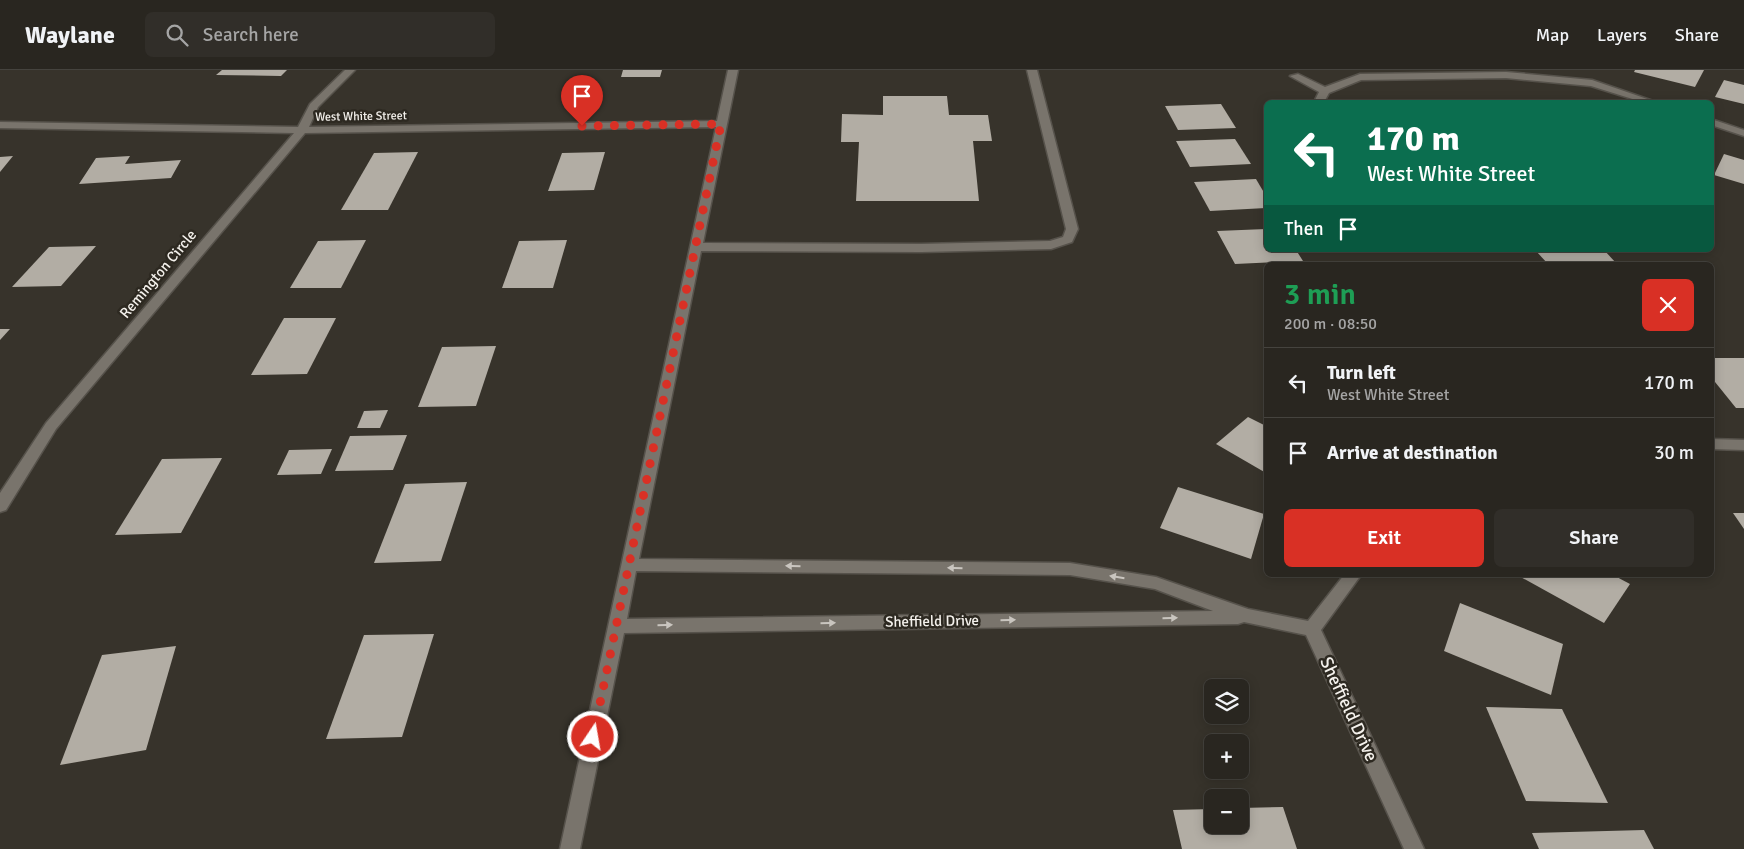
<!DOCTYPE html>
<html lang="en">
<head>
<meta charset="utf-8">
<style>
	:root { --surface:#292620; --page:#312e29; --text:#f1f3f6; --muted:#a5a5a5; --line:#45433e; --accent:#d93025 }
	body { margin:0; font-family:Signika,sans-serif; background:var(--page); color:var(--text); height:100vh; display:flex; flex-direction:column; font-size:19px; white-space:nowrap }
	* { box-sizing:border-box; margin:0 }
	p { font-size:16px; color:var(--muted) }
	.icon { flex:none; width:28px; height:28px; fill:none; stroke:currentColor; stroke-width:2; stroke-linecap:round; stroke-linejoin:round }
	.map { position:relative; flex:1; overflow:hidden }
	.drawer { position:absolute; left:1264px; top:192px; width:450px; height:315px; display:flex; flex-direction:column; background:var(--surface); border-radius:8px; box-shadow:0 2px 12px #0003,0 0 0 1px var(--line) }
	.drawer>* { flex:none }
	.guide { position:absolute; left:1264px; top:30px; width:450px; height:152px; border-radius:8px; box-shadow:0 2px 12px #0003,0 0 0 1px var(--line); background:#0b6e4f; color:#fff; overflow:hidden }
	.controls { position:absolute; left:1204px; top:609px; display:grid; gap:10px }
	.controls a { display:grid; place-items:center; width:45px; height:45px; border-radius:8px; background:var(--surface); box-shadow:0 2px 12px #0003,0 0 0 1px var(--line); font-size:25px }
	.pin { position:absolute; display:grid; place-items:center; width:42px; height:42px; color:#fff; margin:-51px -21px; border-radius:50% 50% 50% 0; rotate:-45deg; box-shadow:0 0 5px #0007 }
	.pin .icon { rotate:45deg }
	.me { position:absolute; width:55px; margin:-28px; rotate:12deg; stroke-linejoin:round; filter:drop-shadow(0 0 4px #0008) }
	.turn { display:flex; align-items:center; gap:18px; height:105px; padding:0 20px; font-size:22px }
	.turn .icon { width:65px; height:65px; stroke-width:2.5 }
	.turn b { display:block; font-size:35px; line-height:42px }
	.then { display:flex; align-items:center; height:48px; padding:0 20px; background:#0003; gap:10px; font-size:19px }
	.round { display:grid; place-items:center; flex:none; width:52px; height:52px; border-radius:8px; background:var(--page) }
	.headline { display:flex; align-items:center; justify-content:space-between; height:85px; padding:0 20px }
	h1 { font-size:30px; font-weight:600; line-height:38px; color:#1e9e55 }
	.action { display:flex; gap:10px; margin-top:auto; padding:10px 20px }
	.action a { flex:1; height:58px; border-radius:8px; background:var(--accent); color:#fff; font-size:20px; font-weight:600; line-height:58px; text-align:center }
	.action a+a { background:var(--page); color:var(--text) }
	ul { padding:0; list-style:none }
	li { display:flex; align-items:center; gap:15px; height:70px; padding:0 20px; border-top:1px solid var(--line) }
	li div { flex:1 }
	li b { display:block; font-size:19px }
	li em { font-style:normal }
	header { display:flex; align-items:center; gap:30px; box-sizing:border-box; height:70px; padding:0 25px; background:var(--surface); border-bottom:1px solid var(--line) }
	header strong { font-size:24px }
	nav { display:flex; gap:28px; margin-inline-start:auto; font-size:18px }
	.search { width:350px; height:45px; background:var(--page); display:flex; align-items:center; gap:12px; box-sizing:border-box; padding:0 18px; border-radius:8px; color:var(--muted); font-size:19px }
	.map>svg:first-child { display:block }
	.building { fill:#b2ada4 }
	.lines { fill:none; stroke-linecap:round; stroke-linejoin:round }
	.minor-casing { stroke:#56524b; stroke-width:3 }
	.minor { fill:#79746c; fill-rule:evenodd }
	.oneway { fill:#c9c5bf }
	.route { stroke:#d93025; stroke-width:9; stroke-dasharray:0 16.2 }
	.labels { text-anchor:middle; stroke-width:5; stroke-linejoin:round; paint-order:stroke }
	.far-street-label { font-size:12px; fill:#f4f1ec; stroke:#2d2921 }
	.street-label { font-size:15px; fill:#f4f1ec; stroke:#2d2921 }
	.near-street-label { font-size:18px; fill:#f4f1ec; stroke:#2d2921 }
</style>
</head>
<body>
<header>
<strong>Waylane</strong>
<div class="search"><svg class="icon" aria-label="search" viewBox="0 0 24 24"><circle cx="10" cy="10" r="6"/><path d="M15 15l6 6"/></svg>Search here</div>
<nav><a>Map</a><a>Layers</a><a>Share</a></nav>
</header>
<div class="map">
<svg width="1744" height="779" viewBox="0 0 1744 779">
	<rect width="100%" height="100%" fill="#37332b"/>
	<g class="building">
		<path d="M222,0H287L281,6L216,5Z"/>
		<path d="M623,0H662L660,7H621Z"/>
		<path d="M1635,0H1704L1695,17L1634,2Z"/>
		<path d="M1724,10L1744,15V34L1715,27Z"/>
		<path d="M883,26H947L949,45H988L992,71H973L979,131H856L859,72H841L842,44L883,45Z"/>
		<path d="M1443,29L1446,32H1393V31Z"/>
		<path d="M1221,34L1236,58L1178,60L1165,36Z"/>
		<path d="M1235,69L1251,94L1190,97L1176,71Z"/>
		<path d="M418,82L388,140H341L374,83Z"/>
		<path d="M605,82L594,120L548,121L562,83Z"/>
		<path d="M1724,84L1744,90V114L1714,105Z"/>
		<path d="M13,86L0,102V87Z"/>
		<path d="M130,86L125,94L181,90L171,108L79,114L96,88Z"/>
		<path d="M1256,109L1266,126V138L1210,141L1194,112Z"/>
		<path d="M1266,159V180H1296L1303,191L1235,194L1217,161Z"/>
		<path d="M366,170L341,218H290L318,171Z"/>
		<path d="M567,170L553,218H502L519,171Z"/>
		<path d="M96,176L61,216L12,217L49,177Z"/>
		<path d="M1535,180H1604L1616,193L1549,195Z"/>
		<path d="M284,248H336L307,304L251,305Z"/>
		<path d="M0,259H10L0,270Z"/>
		<path d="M496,276L476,336L418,337L442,277Z"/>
		<path d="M1711,288H1744V338H1736L1711,307Z"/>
		<path d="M388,340L380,358H357L364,341Z"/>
		<path d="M1248,347L1266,356V403L1216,374Z"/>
		<path d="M407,365L393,400L335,401L350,366Z"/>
		<path d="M332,379L321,404L277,405L289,380Z"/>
		<path d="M222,388L181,463L115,465L162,389Z"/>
		<path d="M467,412L441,491L374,493L405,414Z"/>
		<path d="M1178,417L1264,444L1251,489L1160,458Z"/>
		<path d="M1733,443H1744V459Z"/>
		<path d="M1517,505H1613L1630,514L1604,553Z"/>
		<path d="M1460,533L1563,574L1551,625L1444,581Z"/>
		<path d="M434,564L402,667L326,669L364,565Z"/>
		<path d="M176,576L146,680L60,695L102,585Z"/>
		<path d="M1486,637L1562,639L1608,733L1526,731Z"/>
		<path d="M1283,737L1297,779H1182L1173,740L1212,739V755H1240V738Z"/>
		<path d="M1644,760L1654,779H1539L1532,763Z"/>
	</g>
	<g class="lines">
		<g class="minor-casing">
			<g id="minor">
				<path d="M345,0H355L318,37L309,57L717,51L728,0H738L703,173L921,174L1050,171L1063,167L1066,159L1027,0H1037L1078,159L1072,172L1051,179L921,182L701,181L639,489L1070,493L1156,507L1248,539L1308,551L1344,505H1361L1321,560L1424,779H1404L1306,565L1244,552L1238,554L624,563L580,779H560L716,57L305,63L56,359L6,440L0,442V423L46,353L294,63L0,58V52L298,57L310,34ZM636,501L1070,505L1155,519L1213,541L627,549Z"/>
				<path d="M1506,2L1592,10L1656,32H1642L1591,16L1506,8L1361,10L1329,23L1324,32H1314L1319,22L1290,6L1298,4L1325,17L1360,4Z"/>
				<path d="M1711,49L1744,60V66L1711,55Z"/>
				<path d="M1711,369L1744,370V380L1711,379Z"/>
			</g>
		</g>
		<use href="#minor" class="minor"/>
	</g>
	<defs><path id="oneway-solid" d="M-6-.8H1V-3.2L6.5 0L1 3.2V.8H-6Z" transform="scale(1.25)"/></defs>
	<g class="oneway">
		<use href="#oneway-solid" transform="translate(793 496) rotate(-179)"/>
		<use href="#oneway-solid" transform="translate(955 498) rotate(-179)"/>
		<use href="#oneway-solid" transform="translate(1117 507) rotate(-171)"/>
		<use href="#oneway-solid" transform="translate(1170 548) rotate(-1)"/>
		<use href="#oneway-solid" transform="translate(1008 550) rotate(-1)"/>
		<use href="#oneway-solid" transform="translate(828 553) rotate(-1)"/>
		<use href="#oneway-solid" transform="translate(665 555) rotate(-1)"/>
	</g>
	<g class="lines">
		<path class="route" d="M582,56L721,54L593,667"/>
	</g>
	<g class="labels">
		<g class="far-street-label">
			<text transform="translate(361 46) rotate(-1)" y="4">West White Street</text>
		</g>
		<g class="street-label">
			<text transform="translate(158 204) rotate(-50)" y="5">Remington Circle</text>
			<text transform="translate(932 551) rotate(-1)" y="5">Sheffield Drive</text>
		</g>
		<g class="near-street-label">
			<text transform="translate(1349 639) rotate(65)" y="6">Sheffield Drive</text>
		</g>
	</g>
</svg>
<div class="controls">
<a><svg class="icon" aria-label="layers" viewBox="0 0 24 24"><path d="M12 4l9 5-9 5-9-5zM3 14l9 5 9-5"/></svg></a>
<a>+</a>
<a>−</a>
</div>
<div class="pin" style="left:582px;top:56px;background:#d93025"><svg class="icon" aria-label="arrive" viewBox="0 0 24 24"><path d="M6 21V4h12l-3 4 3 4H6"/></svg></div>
<svg class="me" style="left:593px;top:667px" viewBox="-20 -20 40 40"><circle r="17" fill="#d93025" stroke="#fff" stroke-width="3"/><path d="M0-11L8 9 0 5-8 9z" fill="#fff"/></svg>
<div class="guide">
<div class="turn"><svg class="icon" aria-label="left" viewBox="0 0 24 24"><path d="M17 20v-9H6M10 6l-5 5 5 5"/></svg><div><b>170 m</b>West White Street</div></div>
<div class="then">Then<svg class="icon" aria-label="arrive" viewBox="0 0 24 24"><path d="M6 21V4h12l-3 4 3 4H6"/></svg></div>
</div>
<section class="drawer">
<div class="headline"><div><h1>3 min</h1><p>200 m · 08:50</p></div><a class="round" style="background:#d93025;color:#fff"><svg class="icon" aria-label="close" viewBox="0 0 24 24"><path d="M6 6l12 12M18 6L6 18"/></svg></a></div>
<ul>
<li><svg class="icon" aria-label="left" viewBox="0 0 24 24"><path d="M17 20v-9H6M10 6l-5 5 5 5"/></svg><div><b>Turn left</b><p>West White Street</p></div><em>170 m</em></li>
<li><svg class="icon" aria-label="arrive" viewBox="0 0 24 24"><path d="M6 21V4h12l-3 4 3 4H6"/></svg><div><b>Arrive at destination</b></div><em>30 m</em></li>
</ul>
<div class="action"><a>Exit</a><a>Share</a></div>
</section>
</div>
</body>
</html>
